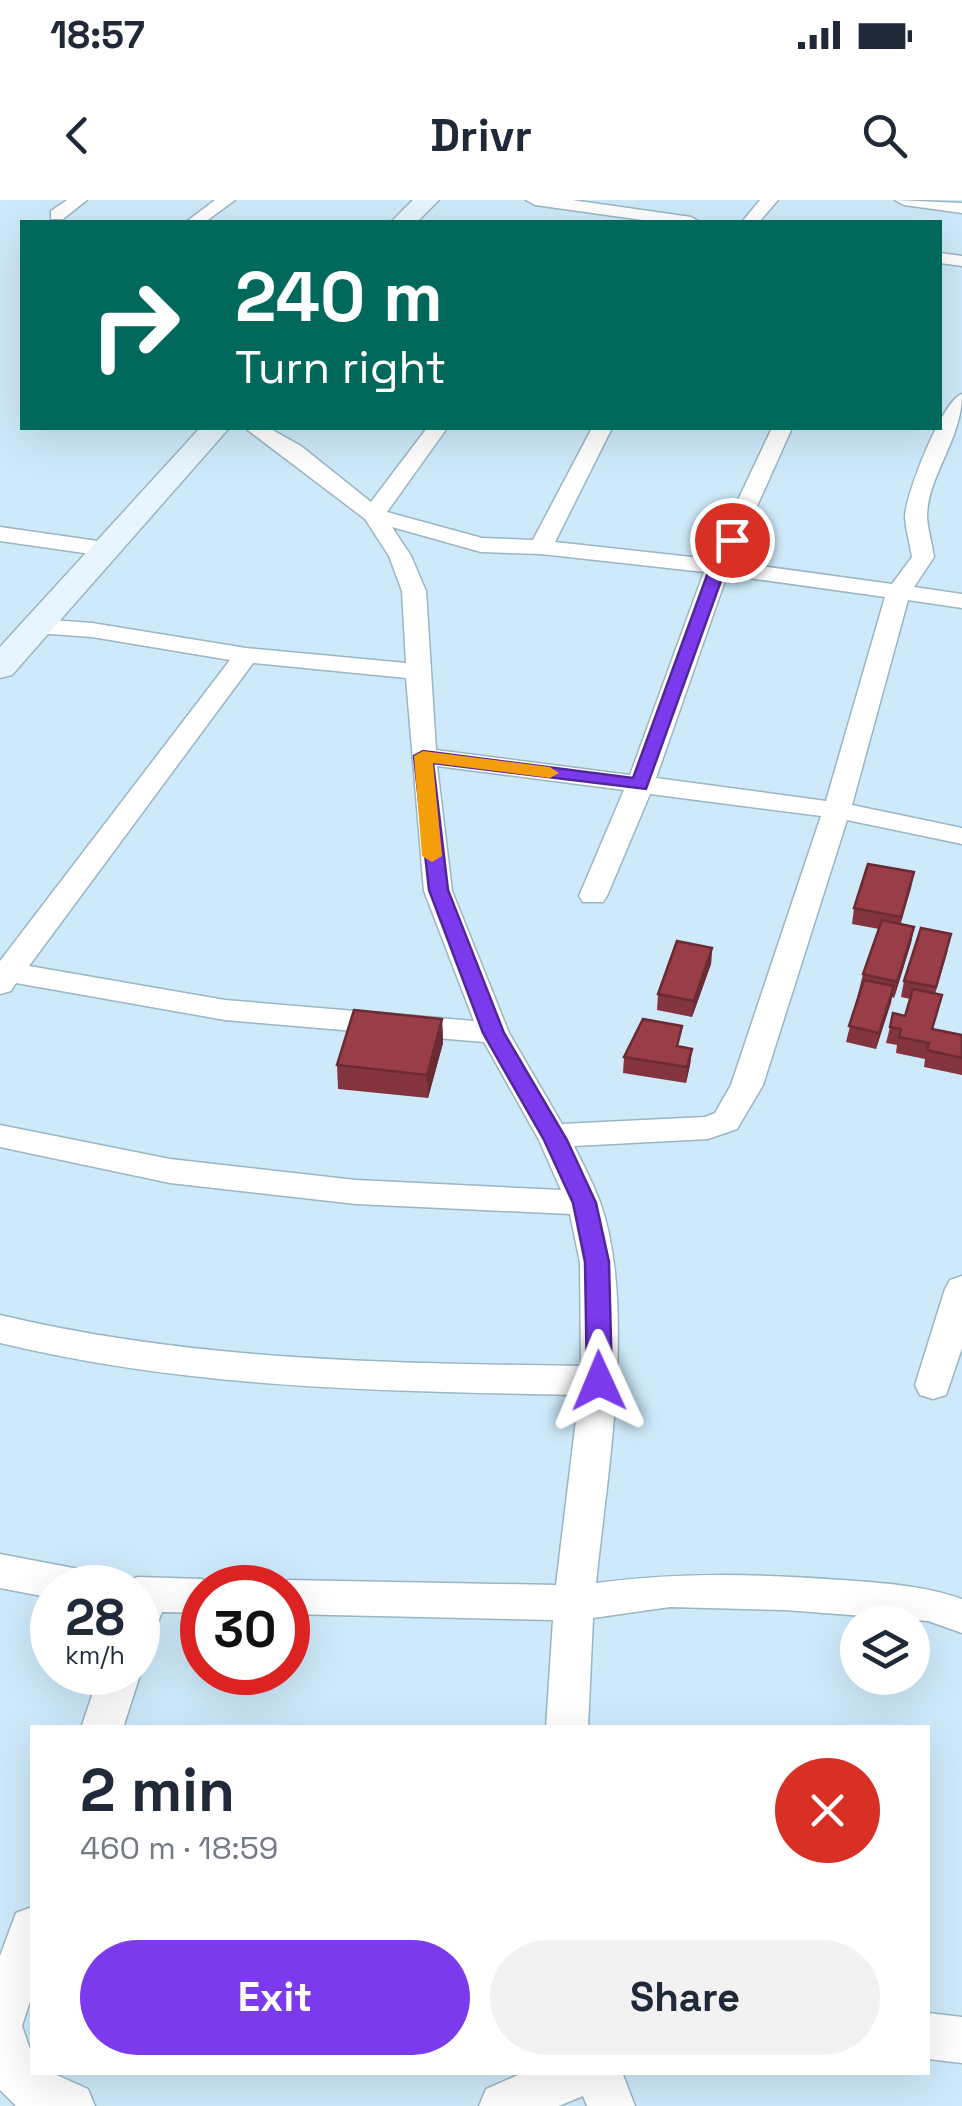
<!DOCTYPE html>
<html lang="en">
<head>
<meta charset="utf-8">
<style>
	:root { --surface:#fff; --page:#f2f2f3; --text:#1f2937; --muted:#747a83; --accent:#7c3aed }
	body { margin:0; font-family:"Space Grotesk",sans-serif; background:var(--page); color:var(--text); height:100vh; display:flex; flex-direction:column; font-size:38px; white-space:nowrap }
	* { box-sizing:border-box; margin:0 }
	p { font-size:32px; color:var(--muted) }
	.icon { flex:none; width:55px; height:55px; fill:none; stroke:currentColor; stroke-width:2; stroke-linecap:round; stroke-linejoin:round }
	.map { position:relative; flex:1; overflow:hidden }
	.panel { position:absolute; left:30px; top:1525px; width:900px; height:350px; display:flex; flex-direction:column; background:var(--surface); border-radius:0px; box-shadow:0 10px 40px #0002 }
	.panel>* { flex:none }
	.guide { position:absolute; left:20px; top:20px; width:922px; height:210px; border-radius:0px; box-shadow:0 10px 40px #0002; background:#00695c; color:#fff; overflow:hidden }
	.fabs { position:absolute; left:840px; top:1405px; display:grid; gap:20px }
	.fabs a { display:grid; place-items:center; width:90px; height:90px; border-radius:50%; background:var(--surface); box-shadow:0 10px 40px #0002; font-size:50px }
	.speed { position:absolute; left:30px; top:1365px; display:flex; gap:20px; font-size:50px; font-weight:700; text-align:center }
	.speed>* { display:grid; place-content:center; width:130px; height:130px; border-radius:50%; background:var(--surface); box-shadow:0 10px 40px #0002; line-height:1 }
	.speed small { font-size:25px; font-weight:400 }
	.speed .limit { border:15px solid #d22; background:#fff; color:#111 }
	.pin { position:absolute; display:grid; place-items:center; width:85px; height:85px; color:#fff; margin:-42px; border:5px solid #fff; border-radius:50%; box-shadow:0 2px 10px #0007 }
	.me { position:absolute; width:110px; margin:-55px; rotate:359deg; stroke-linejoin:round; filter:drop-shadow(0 0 8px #0008) }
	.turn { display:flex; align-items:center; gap:35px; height:210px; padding:0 50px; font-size:45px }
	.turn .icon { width:130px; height:130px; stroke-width:2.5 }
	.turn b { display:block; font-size:70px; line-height:85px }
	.round { display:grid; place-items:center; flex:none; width:105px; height:105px; border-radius:52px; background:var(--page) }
	.head { display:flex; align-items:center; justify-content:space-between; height:170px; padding:0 50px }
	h1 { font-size:60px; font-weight:800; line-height:75px }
	.cta { display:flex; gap:20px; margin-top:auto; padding:20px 50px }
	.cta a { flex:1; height:115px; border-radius:60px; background:var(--accent); color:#fff; font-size:40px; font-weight:800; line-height:115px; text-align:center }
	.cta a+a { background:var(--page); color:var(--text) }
	.status { display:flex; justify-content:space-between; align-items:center; height:70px; padding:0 50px; background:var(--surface); direction:ltr }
	.status svg { height:28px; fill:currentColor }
	header { display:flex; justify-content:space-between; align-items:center; height:130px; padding:0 50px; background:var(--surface); font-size:45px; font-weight:800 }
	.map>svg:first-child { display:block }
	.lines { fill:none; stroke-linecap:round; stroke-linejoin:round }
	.street-casing { stroke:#9ab5c4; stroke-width:3 }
	.secondary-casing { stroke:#9ab5c4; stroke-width:3 }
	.street { fill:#fff; fill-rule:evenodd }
	.secondary { fill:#e8f5fd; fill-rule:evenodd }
	.wall { fill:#84343e }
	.shaded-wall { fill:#6b2b32 }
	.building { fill:#993d48; stroke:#6b2b32; stroke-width:2.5 }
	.route { fill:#7c3aed; stroke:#51269a; stroke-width:2.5 }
	.slow { fill:#f59e0b }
</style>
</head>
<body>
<div class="status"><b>18:57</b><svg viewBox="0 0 49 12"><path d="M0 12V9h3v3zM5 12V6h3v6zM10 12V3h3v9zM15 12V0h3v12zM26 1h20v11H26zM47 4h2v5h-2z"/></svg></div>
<header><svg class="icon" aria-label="back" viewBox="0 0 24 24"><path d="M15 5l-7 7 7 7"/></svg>Drivr<svg class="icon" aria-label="search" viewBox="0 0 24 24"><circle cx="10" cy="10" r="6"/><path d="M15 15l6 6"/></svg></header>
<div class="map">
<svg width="962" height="1906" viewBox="0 0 962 1906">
	<rect width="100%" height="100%" fill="#ceeafa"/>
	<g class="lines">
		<g class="street-casing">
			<g id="street">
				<path d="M67,0H87L63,19H51V11Z"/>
				<path d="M215,0H235L205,22H186Z"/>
				<path d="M526,0H572L691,17L700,22H657L535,5Z"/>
				<path d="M760,0H778L759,22H742Z"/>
				<path d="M895,0L962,3V13L904,5Z"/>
				<path d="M940,53L962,56V66L940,63Z"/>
				<path d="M962,194C962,240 927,276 927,317C928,330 932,344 934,357L914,387L962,394V408L908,400L852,605L962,628V644L847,620L763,885L737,929L708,939L574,946C583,964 593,983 600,1002C637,1105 607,1274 596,1383C681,1372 756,1374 841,1380C883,1383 922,1385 962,1399V1433L928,1421L785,1410L670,1407L593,1418L588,1528H546L553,1420L288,1414V1388H273L288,1380L556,1385L579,1195C383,1191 191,1189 0,1143V1115C192,1161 385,1163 581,1166L580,1063L570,1014L356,1004L170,983L0,947V925L170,959L356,980L561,990L539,940L484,842L225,820L16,783L11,791L0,794V761L230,460L92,437L37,433L25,426L37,419L92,423L246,448L406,463L402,391L389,356L365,319L245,228H269L301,246L371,302L427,228H447L387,312L482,338L533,340L592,228H612L555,342L710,359L772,228H792L732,362L892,384L912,357C910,344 906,331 905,318C905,295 943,199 962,194ZM392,327L481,352L541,354L704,372L630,575L436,550L426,391L411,356ZM727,375L885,397L826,601L656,578ZM253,463L406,478L424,691L474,821L225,800L29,766ZM437,566L624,590L579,696L583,702H603L607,696L650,594L821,616L731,885L715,913L705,917L562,924L509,833L452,691Z"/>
				<path d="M0,327L105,342L116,349L105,356L0,341Z"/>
				<path d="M962,1076V1148L946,1195L933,1199L920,1195L915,1185L945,1089L950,1080Z"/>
				<path d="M0,1354L89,1371L103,1376L109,1388H52V1398L0,1388Z"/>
				<path d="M138,1377L202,1379L218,1388H202V1413L162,1412L152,1437L138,1442V1388H121L124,1382Z"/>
				<path d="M138,1464L141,1472L123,1528H81L100,1472H138Z"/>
				<path d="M32,1707V1795L22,1826L32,1855V1872H50L88,1889L95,1906H16L0,1890V1756L16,1713Z"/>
				<path d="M928,1813L962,1817V1863L928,1859Z"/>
				<path d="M525,1872H622L635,1906H587L583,1896L559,1906H479L486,1889Z"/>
			</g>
		</g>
		<g class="secondary-casing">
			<g id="secondary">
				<path d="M413,0H439L417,22H391Z"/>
				<path d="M200,228H229L12,475L0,478V447Z"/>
			</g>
		</g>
		<use href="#street" class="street"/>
		<use href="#secondary" class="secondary"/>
	</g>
	<g class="wall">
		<path d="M914,672L900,724L914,727L911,743L894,798L892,797L876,849L846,842L863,774L879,729L852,724L854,708Z"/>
		<path d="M712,748L711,764L692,817L657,810L658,794Z"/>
		<path d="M948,750L935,794L942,795L933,829L962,835V875L924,867L925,859L896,853L897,845L886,843L890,827L905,816L910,799L901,797L904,781Z"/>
		<path d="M442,819L443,843L428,898L338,889L337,865Z"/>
		<path d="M680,847L692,849L690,865L686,883L623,873L624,857Z"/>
	</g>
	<g class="shaded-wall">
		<path d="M914,672L911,688L898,733L901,717Z"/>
		<path d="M914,727L911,743L894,798L897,782Z"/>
		<path d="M712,748L711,764L692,817L694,801Z"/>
		<path d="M894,786L891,803L876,849L879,833Z"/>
		<path d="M442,819L443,843L428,898L427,875Z"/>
		<path d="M692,849L690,865L686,883L687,867Z"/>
	</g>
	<g class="building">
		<path d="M868,664L914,672L901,717L854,708Z"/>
		<path d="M882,720L914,727L897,782L863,774Z"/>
		<path d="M921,728L951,734L936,787L904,781Z"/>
		<path d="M677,741L712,748L694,801L658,794Z"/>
		<path d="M864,780L894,786L879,833L849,826Z"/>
		<path d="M913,789L942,795L932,829L962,835V858L927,850L929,843L899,837L901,829L890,827L893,813L905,816Z"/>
		<path d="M354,810L442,819L427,875L337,865Z"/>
		<path d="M643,819L682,826L677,846L692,849L687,867L624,857Z"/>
	</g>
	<path class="route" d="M726,337L739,340L726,367L646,589L433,563L448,690L504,833L567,940L596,1003L609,1062L612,1181L608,1188H590L587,1181L585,1062L573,1003L544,940L483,833L429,690L414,556L423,551L633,578L710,367Z"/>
	<path class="slow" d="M423,551L550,567L559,573L550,578L433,563L442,656L432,662L422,656L414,556Z"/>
</svg>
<div class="fabs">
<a><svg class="icon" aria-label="layers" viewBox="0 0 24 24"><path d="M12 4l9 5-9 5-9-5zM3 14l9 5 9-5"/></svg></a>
</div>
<div class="speed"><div>28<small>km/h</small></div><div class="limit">30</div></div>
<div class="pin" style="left:732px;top:340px;background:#d93025"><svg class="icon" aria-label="arrive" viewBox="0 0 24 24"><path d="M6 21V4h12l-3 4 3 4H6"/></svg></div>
<svg class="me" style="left:599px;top:1181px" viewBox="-20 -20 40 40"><path d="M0-17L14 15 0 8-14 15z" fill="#7c3aed" stroke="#fff" stroke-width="4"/></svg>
<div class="guide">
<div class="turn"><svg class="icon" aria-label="right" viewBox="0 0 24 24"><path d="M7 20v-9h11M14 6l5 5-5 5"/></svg><div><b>240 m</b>Turn right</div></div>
</div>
<section class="panel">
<div class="head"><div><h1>2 min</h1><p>460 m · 18:59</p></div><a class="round" style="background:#d93025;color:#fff"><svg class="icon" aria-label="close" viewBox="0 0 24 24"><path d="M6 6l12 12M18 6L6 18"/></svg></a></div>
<div class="cta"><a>Exit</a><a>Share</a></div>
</section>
</div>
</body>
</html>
